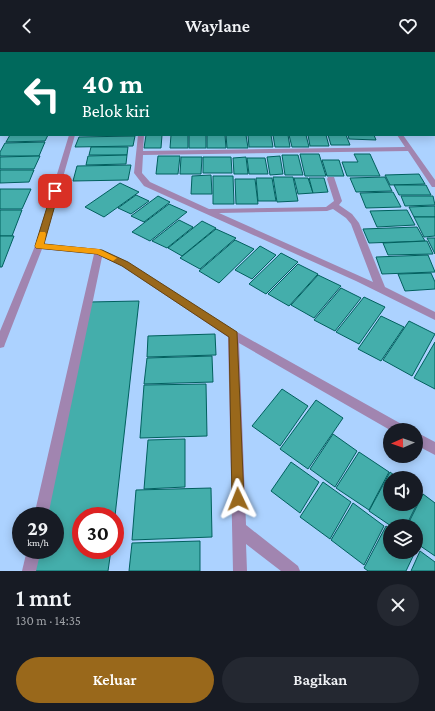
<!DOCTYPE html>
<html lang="id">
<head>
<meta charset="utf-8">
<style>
	:root { --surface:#171b24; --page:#242831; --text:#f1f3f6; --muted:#9ea1a6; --accent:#99681b }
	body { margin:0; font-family:"Crimson Pro",serif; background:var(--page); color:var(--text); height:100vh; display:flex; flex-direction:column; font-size:15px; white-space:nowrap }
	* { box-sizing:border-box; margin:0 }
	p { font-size:13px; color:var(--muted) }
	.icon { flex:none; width:22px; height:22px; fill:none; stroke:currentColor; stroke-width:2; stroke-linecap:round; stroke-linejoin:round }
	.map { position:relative; height:519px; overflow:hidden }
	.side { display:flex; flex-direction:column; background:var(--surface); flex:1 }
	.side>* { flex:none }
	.top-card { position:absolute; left:0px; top:0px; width:435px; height:84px; box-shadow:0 2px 10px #0003; background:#00695c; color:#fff; overflow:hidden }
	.needle { width:26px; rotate:268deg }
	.fabs { position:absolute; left:383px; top:371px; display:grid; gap:8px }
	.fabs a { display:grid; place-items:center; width:40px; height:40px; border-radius:50%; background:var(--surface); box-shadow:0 2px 10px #0003; font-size:20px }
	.speed { position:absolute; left:12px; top:455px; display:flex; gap:8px; font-size:20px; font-weight:700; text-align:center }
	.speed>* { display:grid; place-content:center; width:52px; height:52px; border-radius:50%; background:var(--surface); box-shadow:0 2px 10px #0003; line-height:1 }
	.speed small { font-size:10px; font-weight:400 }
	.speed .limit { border:6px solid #d22; background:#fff; color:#111 }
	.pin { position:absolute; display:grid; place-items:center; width:34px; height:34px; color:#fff; margin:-17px; border-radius:8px; box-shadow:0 2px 6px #0006 }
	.me { position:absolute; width:44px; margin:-22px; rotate:358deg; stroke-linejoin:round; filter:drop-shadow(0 0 3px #0008) }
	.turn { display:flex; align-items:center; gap:14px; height:84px; padding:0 16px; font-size:18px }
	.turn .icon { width:52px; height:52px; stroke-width:2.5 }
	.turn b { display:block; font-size:28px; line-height:34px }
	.round { display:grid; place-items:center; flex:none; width:42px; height:42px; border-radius:21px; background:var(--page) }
	.head { display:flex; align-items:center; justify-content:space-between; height:68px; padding:0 16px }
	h1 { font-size:24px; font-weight:600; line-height:30px }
	.button { display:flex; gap:8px; margin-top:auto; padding:8px 16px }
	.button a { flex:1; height:46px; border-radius:24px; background:var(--accent); color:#fff; font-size:16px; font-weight:600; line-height:46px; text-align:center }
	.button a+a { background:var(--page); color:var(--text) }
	header { display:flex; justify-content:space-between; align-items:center; height:52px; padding:0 16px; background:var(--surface); font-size:18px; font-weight:600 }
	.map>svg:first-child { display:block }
	.building { fill:#44aeab; stroke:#01605e }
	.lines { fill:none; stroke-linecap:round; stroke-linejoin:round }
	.street { fill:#a185b0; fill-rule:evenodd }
	.route { fill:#99681b; stroke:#634412 }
	.slow { fill:#f59e0b }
</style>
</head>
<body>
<header><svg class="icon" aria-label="back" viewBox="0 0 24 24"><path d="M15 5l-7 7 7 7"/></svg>Waylane<svg class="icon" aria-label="heart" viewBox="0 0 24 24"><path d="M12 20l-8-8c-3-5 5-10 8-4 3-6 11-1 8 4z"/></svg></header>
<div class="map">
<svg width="435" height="519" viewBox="0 0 435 519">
	<rect width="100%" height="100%" fill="#acd2ff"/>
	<g class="building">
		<path d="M10,83H48L45,89L6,90Z"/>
		<path d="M146,83H162L161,96H144Z"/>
		<path d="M171,83H188V96H170Z"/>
		<rect x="189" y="83" width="17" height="13"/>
		<path d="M207,83H225L226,96H207Z"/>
		<path d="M226,83H246L248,96H227Z"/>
		<path d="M248,83H271L273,95H249Z"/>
		<path d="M273,83H288L290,95H275Z"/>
		<path d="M289,83H306L309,95H292Z"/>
		<path d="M308,83H326L329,94H310Z"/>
		<path d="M328,83H346L350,93H331Z"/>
		<path d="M348,83H374L376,88L349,87Z"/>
		<path d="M135,84L133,94L75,95L79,85Z"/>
		<path d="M45,90L39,104H0V100L5,91Z"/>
		<path d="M91,95H128L127,103H89Z"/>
		<path d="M300,102H319L326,124H305Z"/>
		<path d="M354,102H370L380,124H347L342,110H358Z"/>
		<path d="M127,103L126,112L86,113L88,104Z"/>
		<path d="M282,103H298L303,123H285Z"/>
		<path d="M40,104L34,117H0V105Z"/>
		<path d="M158,104H180L178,122H156Z"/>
		<path d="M280,104L283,122L270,123L267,105Z"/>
		<path d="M181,105H202L201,122H180Z"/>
		<path d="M203,105H231L232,121H203Z"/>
		<path d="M246,105L248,122H234L233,106Z"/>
		<path d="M247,106H265L268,122H249Z"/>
		<path d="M322,108H339L344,124H327Z"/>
		<path d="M131,113L128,128L73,129L77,114Z"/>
		<path d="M0,118H34L29,130L0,131Z"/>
		<path d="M419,122L425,132L390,133L385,123Z"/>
		<path d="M211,123L212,142H191L192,124Z"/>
		<path d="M213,124H233L234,152H213Z"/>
		<path d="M273,125H293L298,149L277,150Z"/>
		<path d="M385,125L392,139L356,140L350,126Z"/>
		<path d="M256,126H272L276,149H258Z"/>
		<path d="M294,126H308L313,141L298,142Z"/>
		<path d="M309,126H324L328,140L313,141Z"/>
		<path d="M235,127H255L258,152H236Z"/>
		<path d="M120,131L139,140L104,165L85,155Z"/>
		<path d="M394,133H426L431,143H399Z"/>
		<path d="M0,137H31L22,157H0Z"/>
		<path d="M393,140L401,155L366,156L360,141Z"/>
		<path d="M136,143L149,149L131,162L118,156Z"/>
		<path d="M158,144L170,150L144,170L131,164Z"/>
		<path d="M401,144H433L435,153L405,154Z"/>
		<path d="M169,152L187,160L150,189L132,180Z"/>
		<path d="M435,154V165H414L409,155Z"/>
		<path d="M0,158H22L12,184H0Z"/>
		<path d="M407,158L415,173L377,175L370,159Z"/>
		<path d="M414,165H435V184L424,185Z"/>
		<path d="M179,168L193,175L167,196L152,189Z"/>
		<path d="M202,169L216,176L182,204L168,196Z"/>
		<path d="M417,175L425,189L369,191L363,177Z"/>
		<path d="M216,177L236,186L200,217L180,206Z"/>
		<path d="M0,184H14L2,215H0Z"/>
		<path d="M427,186H435V202Z"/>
		<path d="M235,188L254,197L219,231L199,219Z"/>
		<path d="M427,189L433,202L388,203L383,191Z"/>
		<path d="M260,194L276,203L252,227L235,218Z"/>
		<path d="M281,201L298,210L266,242L249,232Z"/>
		<path d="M428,203L435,220L382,222L376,205Z"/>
		<path d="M298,212L318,222L289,254L268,242Z"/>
		<path d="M431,221L435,230V237L405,239L398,222Z"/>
		<path d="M318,223L341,234L314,266L291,253Z"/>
		<path d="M341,236L361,246L335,279L314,268Z"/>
		<path d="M364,245L385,255L359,292L336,280Z"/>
		<path d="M139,249L115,464H81V498H111L108,519H33L37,498H55V464H44L89,250Z"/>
		<path d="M381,264L404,275L381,309L358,297Z"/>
		<path d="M409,269L435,282L412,324L383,308Z"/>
		<path d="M215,282L216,303L147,305L148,284Z"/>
		<path d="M435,290V337L414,326Z"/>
		<path d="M212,304L213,330L144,332L147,306Z"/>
		<path d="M206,332L207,384L140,386L144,333Z"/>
		<path d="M282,337L308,354L280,394L252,374Z"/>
		<path d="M316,348L343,366L308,417L280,397Z"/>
		<path d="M333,382L357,399L335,435L310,417Z"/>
		<path d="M185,387V435L144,437L148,388Z"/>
		<path d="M359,400L389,420L369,458L336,436Z"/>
		<path d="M291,410L319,430L300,461L271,439Z"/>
		<path d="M390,420L398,426H390V452H416V438L422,442L406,474H391L369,459Z"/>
		<path d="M323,430L351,450L330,487L300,465Z"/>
		<path d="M211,436L212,485L132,488L136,438Z"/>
		<path d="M423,442L435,451V504L416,491V474H407Z"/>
		<path d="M353,451L384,474L364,513L331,488Z"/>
		<path d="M386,474L390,477V500H415L406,519H368L364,516Z"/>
		<path d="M200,489V519H129L132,491Z"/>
		<path d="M420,499L435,510V519H411Z"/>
	</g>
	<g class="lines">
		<g class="street">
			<path d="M274,0H289L273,1Z"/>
			<rect x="335" y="0" width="6" height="1"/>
			<rect x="0" y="6" width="1" height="4"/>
			<path d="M434,16L435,17V21L434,20Z"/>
			<rect x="434" y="49" width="1" height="4"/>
			<path d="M69,83H75L44,192L99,197L128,210L237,280L405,374L407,378H390L239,291L246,473L298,514L300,519H281L246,492L247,519H233L228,285L122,214L102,205L48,464H34L94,202L42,197L5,292L4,295L0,296V279L35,194Z"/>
			<path d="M138,83H144L143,99L405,95L397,83H403L435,128V135H432L408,99L143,103L142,121L150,130L209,157L326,155L334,149L327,127L328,125H334L342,149L339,153L352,162L359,171L385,235L435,260V268L356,229L144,134L134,121ZM333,157L346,166L351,172L373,230L219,161L327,159Z"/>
			<path d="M416,380L435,390V403L416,393Z"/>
			<path d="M27,498H41L36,519H22Z"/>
		</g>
	</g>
	<path class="route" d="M55,136L59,139L44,192L102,198L128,210L237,280L244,447L242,451L238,453L234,451L232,447L229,285L122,214L97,202L36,196L35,194L52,139Z"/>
	<path class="slow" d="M40,180H45L46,182L44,192L99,197L117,206L113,209L97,202L36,196L35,194Z"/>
</svg>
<div class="fabs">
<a><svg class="needle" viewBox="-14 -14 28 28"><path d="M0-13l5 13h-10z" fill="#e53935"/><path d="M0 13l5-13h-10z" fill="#9ea1a6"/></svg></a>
<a><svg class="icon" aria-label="sound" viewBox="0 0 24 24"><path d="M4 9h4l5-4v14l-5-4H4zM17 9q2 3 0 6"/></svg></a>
<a><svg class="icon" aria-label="layers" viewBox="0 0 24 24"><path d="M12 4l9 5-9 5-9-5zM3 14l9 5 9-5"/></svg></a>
</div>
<div class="speed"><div>29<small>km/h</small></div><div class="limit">30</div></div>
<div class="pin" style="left:55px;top:139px;background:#d93025"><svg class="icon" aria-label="arrive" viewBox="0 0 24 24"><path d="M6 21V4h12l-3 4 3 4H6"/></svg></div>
<svg class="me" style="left:238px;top:447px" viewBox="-20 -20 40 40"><path d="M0-17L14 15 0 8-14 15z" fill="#99681b" stroke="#fff" stroke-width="4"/></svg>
<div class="top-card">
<div class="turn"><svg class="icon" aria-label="left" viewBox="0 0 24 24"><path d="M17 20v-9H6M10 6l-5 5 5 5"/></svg><div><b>40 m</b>Belok kiri</div></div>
</div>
</div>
<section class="side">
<div class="head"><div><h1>1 mnt</h1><p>130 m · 14:35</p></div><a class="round"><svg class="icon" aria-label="close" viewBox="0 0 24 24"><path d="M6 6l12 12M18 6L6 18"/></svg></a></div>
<div class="button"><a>Keluar</a><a>Bagikan</a></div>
</section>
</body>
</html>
